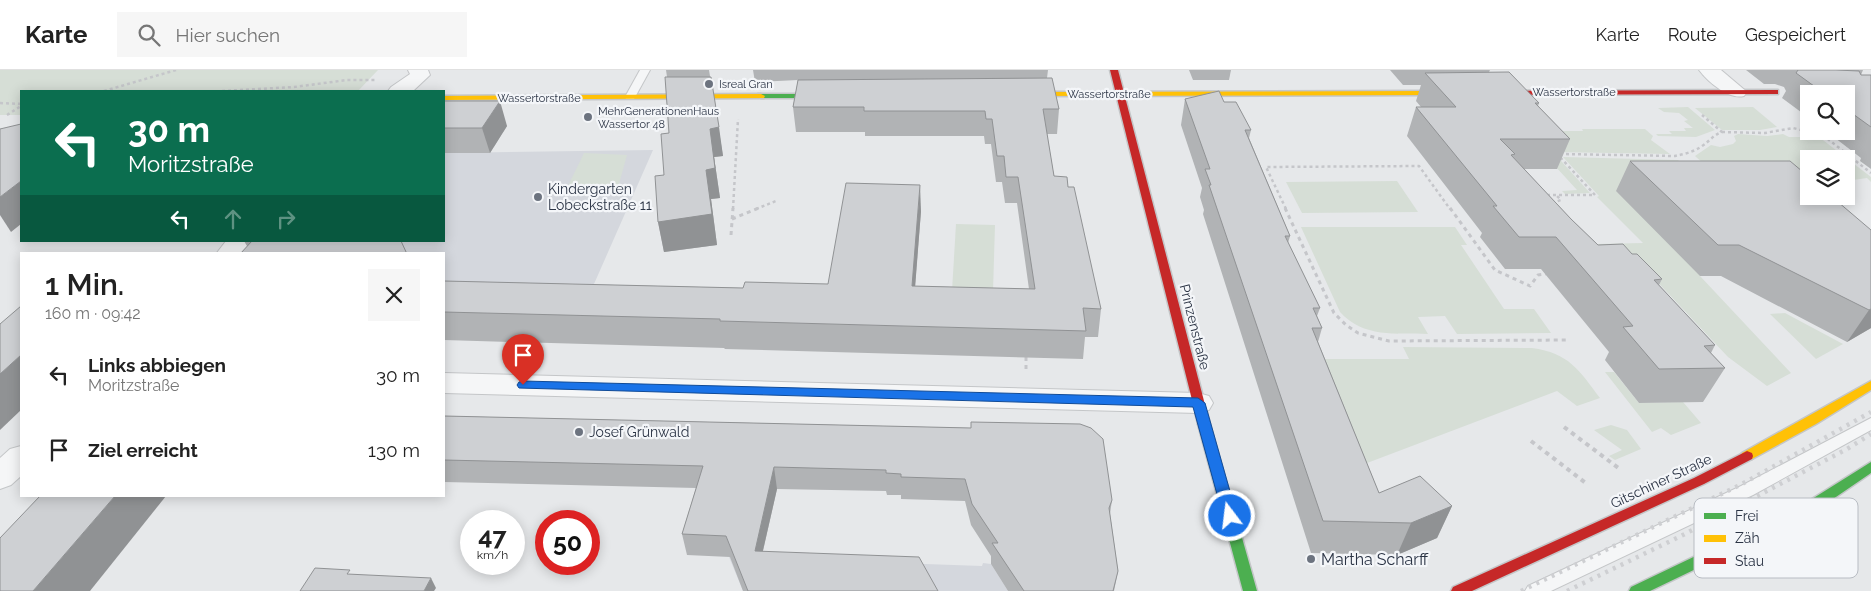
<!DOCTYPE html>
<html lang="de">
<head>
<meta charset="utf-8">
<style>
	:root { --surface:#fff; --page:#f6f6f6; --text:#222; --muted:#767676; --line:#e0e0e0 }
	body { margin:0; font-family:Raleway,sans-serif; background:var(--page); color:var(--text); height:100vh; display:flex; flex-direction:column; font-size:19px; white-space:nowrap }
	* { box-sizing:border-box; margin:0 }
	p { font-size:16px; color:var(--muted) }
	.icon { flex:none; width:28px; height:28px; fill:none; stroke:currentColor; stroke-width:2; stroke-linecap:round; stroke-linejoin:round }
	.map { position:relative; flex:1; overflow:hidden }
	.drawer { position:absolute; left:20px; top:182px; width:425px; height:245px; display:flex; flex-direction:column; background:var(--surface); border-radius:0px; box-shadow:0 2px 12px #0003 }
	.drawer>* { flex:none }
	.hud { position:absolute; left:20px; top:20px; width:425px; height:152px; border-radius:0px; box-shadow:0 2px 12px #0003; background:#0b6e4f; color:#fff; overflow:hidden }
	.tools { position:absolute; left:1800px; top:15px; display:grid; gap:10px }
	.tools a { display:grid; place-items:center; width:55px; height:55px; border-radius:0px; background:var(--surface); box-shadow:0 2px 12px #0003; font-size:25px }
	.speed { position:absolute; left:460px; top:440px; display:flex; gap:10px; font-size:25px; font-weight:700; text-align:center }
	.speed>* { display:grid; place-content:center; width:65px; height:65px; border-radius:50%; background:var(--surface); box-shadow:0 2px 12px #0003; line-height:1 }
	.speed small { font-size:12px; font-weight:400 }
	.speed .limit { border:8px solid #d22; background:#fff; color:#111 }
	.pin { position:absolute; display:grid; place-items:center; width:42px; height:42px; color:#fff; margin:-51px -21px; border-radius:50% 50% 50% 0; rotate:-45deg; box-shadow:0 0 5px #0007 }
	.pin .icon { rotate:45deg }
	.me { position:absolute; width:55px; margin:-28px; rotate:345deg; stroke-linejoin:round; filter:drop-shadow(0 0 4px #0008) }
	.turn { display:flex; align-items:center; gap:18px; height:105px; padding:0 25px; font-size:22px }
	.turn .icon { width:65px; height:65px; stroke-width:2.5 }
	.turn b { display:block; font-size:35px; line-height:42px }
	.lanes { display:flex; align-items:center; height:48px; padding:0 25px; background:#0003; justify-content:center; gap:25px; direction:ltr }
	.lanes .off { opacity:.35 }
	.round { display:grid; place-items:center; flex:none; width:52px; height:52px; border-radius:0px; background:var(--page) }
	.summary { display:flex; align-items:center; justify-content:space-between; height:85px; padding:0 25px }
	h1 { font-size:30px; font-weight:600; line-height:38px }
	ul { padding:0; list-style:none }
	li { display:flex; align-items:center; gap:15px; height:75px; padding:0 25px }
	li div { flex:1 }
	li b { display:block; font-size:19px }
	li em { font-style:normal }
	header { display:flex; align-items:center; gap:30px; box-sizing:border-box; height:70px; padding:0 25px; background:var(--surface); border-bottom:1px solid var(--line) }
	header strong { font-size:24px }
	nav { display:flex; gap:28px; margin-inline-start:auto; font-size:18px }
	.search { width:350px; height:45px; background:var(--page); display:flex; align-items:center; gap:12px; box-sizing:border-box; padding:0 18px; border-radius:0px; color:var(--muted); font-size:19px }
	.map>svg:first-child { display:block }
	.built { fill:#d4d7dd }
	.green { fill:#d6ded6 }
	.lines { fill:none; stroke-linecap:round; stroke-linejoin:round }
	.lane-casing { stroke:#c4c6c8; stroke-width:2 }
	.street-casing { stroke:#c4c6c8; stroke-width:2 }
	.fast-casing { stroke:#c4c6c8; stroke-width:3 }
	.slow-casing { stroke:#c4c6c8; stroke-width:3 }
	.jam-casing { stroke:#c4c6c8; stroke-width:3 }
	.path-far2 { stroke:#c5c6ca; stroke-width:2.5; stroke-dasharray:3 3; stroke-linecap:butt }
	.path-far1 { stroke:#c5c6ca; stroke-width:3; stroke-dasharray:4 4; stroke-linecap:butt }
	.path { stroke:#c5c6ca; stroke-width:4; stroke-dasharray:4.5 4.5; stroke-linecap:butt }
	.lane { fill:#f5f6f7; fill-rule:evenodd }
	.street { fill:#f5f6f7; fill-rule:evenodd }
	.fast { fill:#4caf50; fill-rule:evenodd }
	.slow { fill:#ffc107; fill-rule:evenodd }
	.jam { fill:#c62828; fill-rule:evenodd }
	.rail { stroke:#cecfd2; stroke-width:4.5; stroke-dasharray:3 5.5; stroke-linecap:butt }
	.wall { fill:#b1b3b5 }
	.shaded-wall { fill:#909294 }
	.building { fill:#ced0d3; stroke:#909294 }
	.route { fill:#1a73e8; stroke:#114b97 }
	.poi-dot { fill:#6c737f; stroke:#f4f6f9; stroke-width:2 }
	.labels { text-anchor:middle; stroke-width:4.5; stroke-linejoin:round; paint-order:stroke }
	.far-poi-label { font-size:11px; fill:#2b3445; stroke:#f4f6f9; text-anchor:start }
	.far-street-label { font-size:11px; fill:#2b3445; stroke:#f4f6f9 }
	.poi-label { font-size:14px; fill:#2b3445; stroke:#f4f6f9; text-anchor:start }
	.street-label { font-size:14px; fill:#2b3445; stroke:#f4f6f9 }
	.near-poi-label { font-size:16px; fill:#2b3445; stroke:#f4f6f9; text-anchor:start }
	.key { fill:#f4f6f9; stroke:#b8bcc3; stroke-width:1 }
	.key-label { font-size:14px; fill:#2b3445 }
</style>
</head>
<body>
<header>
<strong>Karte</strong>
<div class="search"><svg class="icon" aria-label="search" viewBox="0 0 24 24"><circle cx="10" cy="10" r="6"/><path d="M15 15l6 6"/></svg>Hier suchen</div>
<nav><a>Karte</a><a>Route</a><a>Gespeichert</a></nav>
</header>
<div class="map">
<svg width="1871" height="521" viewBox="0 0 1871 521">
	<rect width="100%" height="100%" fill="#e6e8ea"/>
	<g class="built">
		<path d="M653,80L594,214L444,212V184H268L280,171H444V83Z"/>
		<path d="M729,487L982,496L983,493L991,494L1008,521H743Z"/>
	</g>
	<g class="green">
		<path d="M0,0H378L358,21H21V45H0Z"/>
		<path d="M1688,37L1715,60L1696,67L1658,66L1656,64H1672L1669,61H1686L1684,58H1693L1684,51L1688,50L1679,43L1664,42L1658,38Z"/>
		<path d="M1753,37L1777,57L1760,60H1722L1695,38Z"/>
		<path d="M1521,59C1542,61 1564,61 1583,61L1582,59H1645L1653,66L1651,70L1670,84L1553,82L1590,123L1565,124L1562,121L1577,120Z"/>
		<path d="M1738,64L1767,66L1783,64L1789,67H1819L1871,107V112L1867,108L1846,111V89H1809V116L1731,118L1695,86L1711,75L1720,77L1733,74L1736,71L1734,66Z"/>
		<path d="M584,83L627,85L617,121L588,124L567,118Z"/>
		<path d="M1563,87L1678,90L1711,121L1700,206L1791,303L1767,316L1728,287L1632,185H1608L1598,174L1643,173L1597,127L1599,126Z"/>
		<path d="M1397,111L1418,142L1302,143L1286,112Z"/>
		<path d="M956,154L995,155L993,222L952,221Z"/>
		<path d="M1301,157H1455L1467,175H1461L1504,239H1534L1551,263L1457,264L1445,246L1418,247L1428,264C1396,263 1363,268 1340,242Z"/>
		<path d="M1785,243L1843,274L1816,289L1770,244Z"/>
		<path d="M1403,277L1532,278C1569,283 1579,300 1600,328L1577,336L1557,321L1346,401L1303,289H1409Z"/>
		<path d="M1605,302H1614L1639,333L1683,332L1701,353L1671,365L1661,358L1652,362Z"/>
		<path d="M1611,355L1627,360L1641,379L1615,390L1609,386L1622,380L1594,360Z"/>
	</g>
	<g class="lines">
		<g class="lane-casing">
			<g id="lane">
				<path d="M640,0H650L634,29H626L625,27Z"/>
				<path d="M1871,348V360L1753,425L1551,521H1525L1528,516L1741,416Z"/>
			</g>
		</g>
		<g class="street-casing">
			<g id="street">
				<path d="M408,0H428L430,5L413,21H388L391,17L410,4Z"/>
				<path d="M1699,0H1721L1747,22L1744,26C1729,30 1708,12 1699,0Z"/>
				<path d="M226,171H252L242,184H216Z"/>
				<path d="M444,303L1198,323L1209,326L1213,333L1209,340L1198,343L444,323Z"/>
				<path d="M21,376V406L11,415L0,419V388L10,379Z"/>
			</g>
		</g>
		<g class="fast-casing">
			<g id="fast">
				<path d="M758,24H833L837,26L833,28H761L757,26Z"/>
				<path d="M1204,350L1208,351L1210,354L1257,521H1243L1198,354L1200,351Z"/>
				<path d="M1871,392V403L1814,442L1650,521H1629L1631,517L1804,434Z"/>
			</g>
		</g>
		<g class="slow-casing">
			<g id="slow">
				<path d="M1426,21H1429V25L1019,26L1015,24L1019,22Z"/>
				<path d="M761,24L765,26L764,28L444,30V26Z"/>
				<path d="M1871,311V320L1816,354L1752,389H1742L1741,386L1742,383Z"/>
			</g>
		</g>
		<g class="jam-casing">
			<g id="jam">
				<path d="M1110,0H1118L1210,354L1208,357H1200L1198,354Z"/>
				<path d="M1775,20H1778V24L1426,25L1422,23L1426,21Z"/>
				<path d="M1747,381L1752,383L1753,386L1752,389L1704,414L1472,521H1451L1453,517L1694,408Z"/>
			</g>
		</g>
		<g class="path-far2">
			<path d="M104,21L176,0"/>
			<path d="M222,21L294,17L347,10H375"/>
			<path d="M0,33L21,34"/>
			<path d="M7,45L21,36"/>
			<path d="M1722,62L1765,63L1793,58L1824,66L1871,103"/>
			<path d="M1560,84L1675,86C1684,84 1694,82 1702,76C1710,71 1713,65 1722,62L1702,45"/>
			<path d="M1547,125H1595L1559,86"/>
			<path d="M1552,133L1561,130L1557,126"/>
			<path d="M733,139L738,49"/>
			<path d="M756,139L776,131"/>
			<path d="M1286,139L1266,97L1419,96L1450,139"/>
		</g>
		<g class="path-far1">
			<path d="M1285,138L1334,243L1346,255L1358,263L1389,271L1569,270"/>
			<path d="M1450,138L1495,200L1530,216L1538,205L1546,204"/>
			<path d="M732,149L759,138"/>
			<path d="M731,165L733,138"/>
			<path d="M1026,287V302"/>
		</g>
		<g class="path">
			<path d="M1564,357L1621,400"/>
			<path d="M1531,371L1587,414"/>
		</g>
		<use href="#lane" class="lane"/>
		<use href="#street" class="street"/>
		<use href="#fast" class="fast"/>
		<use href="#slow" class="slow"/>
		<use href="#jam" class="jam"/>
		<g class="rail">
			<path d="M1521,521L1742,414L1871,342"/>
			<path d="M1567,521L1679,467L1847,379L1871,364"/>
		</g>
	</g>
	<g class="wall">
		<path d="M666,0H709L723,86L714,87L720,128L711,129L717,175L664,182L658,152L669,63L667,7Z"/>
		<path d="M753,0H1048L1047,8L1059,39L1057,64H1047L1054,106L1068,117L1101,239L1098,267H1085L1083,289L725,279L724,278L444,270V211L743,218L828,214L921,141L915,216L1029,219L1017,133H1005L1002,112H996L991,74H985L984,66H865V62H796L793,37L798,10L755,12Z"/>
		<path d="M1189,0H1231L1229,10H1193Z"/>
		<path d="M1390,0H1490L1489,2L1539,33L1538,36L1570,69L1557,99H1524L1571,149L1598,175L1632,184L1662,209L1659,215L1715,275L1711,283L1725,298L1703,332L1639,333L1605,290L1609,282L1541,199H1505L1480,167L1482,163L1407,66L1416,37H1421L1416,31L1421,15H1403Z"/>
		<path d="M1746,0H1863L1861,5H1871V99L1860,91L1861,88L1826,61H1846V24H1809V48L1782,28L1786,21L1784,17L1775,14H1764Z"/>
		<path d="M1185,29L1251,60L1249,68L1290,166L1288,173L1320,238L1317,246L1322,258L1318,272L1379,423L1452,436L1437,468L1397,485L1311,483L1203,144L1204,140L1200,127L1202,118L1181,55Z"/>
		<path d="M444,31L507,56L490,83H444Z"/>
		<path d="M1630,91L1871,160V258L1847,272L1721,206H1700L1616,121Z"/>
		<path d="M244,171H401L247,176Z"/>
		<path d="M444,346L971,358L1112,430L1110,444L1118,501L1114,521H1008L991,494V486L971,455L965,431L901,429V425H887L886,421L777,419L763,481L938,521H743L730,487L687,485L682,464L696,418L444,412Z"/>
	</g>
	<g class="shaded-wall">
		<path d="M500,31L507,56L490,83L482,58Z"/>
		<path d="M719,57L723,86L714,87L720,128L711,129L717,175L664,182L658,152L706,100L710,59Z"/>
		<path d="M21,111V154L11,162L0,145V127Z"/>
		<path d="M920,115L921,141L913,244L912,216Z"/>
		<path d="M1871,239V258L1847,272L1869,240Z"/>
		<path d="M21,285V340L0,360V304Z"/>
		<path d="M774,397L777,419L758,502L755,481Z"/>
		<path d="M115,426H166L90,521H33Z"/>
		<path d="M1452,436L1437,468L1397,485L1411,453Z"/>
		<path d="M431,508L436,518L434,521H424Z"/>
	</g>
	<g class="building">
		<path d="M1798,0H1836L1859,1L1861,5H1871V57L1846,39V24H1825L1796,3Z"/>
		<path d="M1509,2L1539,33H1535L1570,69H1500L1515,84L1511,85L1571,149L1598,175L1623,174L1632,184H1637L1662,209L1654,210L1715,275L1704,276L1725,298L1659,299L1623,257L1633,256L1556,167H1519L1493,136H1497L1416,37H1456L1425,3Z"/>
		<path d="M665,7H711L719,57L710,59L715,98L706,100L712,144L658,152L655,106L664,105L661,64L669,63Z"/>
		<path d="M1052,8L1059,39H1043L1054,106L1067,107L1068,117H1074L1101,239L1083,238L1086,261L720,251V249L444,242V211L743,218L745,212L828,214L846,113L920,115L912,216L1035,219L1018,107H1006L1004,86H997L992,49H986L985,41H864V37H793L798,10Z"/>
		<path d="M1219,21L1224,32H1236L1251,60H1245L1290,166H1285L1320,238H1313L1322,258H1312L1379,423L1420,406L1452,436L1411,453L1323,451L1209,115H1211L1205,99H1210L1185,29Z"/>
		<path d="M444,31H500L482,58H444Z"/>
		<path d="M21,54V111L0,127V59Z"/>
		<path d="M1630,91H1790L1809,107V126H1831L1871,160V239L1869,240L1739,175H1718Z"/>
		<path d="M252,171H401L407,184H240Z"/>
		<path d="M21,236V285L0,304V254Z"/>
		<path d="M444,346L971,358V352L1080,354L1091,358L1103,369L1112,430L1109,438L1118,501L1113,521H1024L992,473H998L972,434L965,409L901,407V404L886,403V400L774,397L755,481L919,487L938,521H748L726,466L682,464L703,396L444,390Z"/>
		<path d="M40,426H115L33,521H0V468Z"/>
		<path d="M315,498L350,500L347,504L431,508L424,521H300Z"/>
	</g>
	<path class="route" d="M523,311L1198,328L1205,333L1237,446L1235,449L1230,451L1225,449L1223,446L1193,337L519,318L517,315L519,312Z"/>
	<g class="poi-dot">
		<circle cx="709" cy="14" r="5"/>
		<circle cx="588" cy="47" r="5"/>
		<circle cx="538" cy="127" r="5"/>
		<circle cx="579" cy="362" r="5"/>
		<circle cx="1311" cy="489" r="5"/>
	</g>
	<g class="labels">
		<g class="far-poi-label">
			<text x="719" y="18">Isreal Gran</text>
			<text x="598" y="45">MehrGenerationenHaus<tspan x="598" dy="13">Wassertor 48</tspan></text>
		</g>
		<g class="far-street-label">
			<text x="1574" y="26">Wassertorstraße</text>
			<text x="1109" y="28">Wassertorstraße</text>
			<text x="539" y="32">Wassertorstraße</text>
		</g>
		<g class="poi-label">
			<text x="548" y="124">Kindergarten<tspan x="548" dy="16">Lobeckstraße 11</tspan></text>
			<text x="589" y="367">Josef Grünwald</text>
		</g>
		<g class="street-label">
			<text transform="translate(1195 257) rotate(76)" y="5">Prinzenstraße</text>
			<text transform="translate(1661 411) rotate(-25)" y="5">Gitschiner Straße</text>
		</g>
		<g class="near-poi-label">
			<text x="1321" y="495">Martha Scharff</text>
		</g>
	</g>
	<rect x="1694" y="428" width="164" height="80" rx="8" class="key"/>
	<rect x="1704" y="443" width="22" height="6" fill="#4caf50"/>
	<rect x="1704" y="465" width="22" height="7" fill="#ffc107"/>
	<rect x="1704" y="488" width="22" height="6" fill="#c62828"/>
	<g class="key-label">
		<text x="1735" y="451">Frei</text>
		<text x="1735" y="473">Zäh</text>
		<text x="1735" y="496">Stau</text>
	</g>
</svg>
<div class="tools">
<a><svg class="icon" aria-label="search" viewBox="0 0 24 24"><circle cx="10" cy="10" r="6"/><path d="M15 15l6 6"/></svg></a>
<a><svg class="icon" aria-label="layers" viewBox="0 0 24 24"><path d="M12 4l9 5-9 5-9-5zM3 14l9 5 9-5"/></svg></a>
</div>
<div class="speed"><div>47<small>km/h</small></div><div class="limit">50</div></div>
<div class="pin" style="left:523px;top:315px;background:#d93025"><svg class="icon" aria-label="arrive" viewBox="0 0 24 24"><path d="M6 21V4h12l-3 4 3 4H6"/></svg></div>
<svg class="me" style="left:1230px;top:446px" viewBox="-20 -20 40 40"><circle r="17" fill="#1a73e8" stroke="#fff" stroke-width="3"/><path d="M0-11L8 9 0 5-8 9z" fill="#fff"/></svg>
<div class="hud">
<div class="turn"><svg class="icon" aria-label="left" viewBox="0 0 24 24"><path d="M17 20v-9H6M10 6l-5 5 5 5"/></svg><div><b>30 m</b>Moritzstraße</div></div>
<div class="lanes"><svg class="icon" aria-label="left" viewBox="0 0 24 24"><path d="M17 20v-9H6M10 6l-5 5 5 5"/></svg><svg class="icon off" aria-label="ahead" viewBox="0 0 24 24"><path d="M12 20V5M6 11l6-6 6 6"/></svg><svg class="icon off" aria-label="right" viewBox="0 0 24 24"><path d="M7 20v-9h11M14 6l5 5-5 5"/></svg></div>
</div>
<section class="drawer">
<div class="summary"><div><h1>1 Min.</h1><p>160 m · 09:42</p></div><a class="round"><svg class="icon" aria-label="close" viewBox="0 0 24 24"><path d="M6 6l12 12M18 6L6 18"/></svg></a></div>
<ul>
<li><svg class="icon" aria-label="left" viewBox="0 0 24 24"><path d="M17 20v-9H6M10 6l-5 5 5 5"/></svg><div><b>Links abbiegen</b><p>Moritzstraße</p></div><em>30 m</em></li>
<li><svg class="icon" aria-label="arrive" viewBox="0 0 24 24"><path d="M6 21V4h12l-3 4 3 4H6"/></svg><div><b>Ziel erreicht</b></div><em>130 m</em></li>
</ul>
</section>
</div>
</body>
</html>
